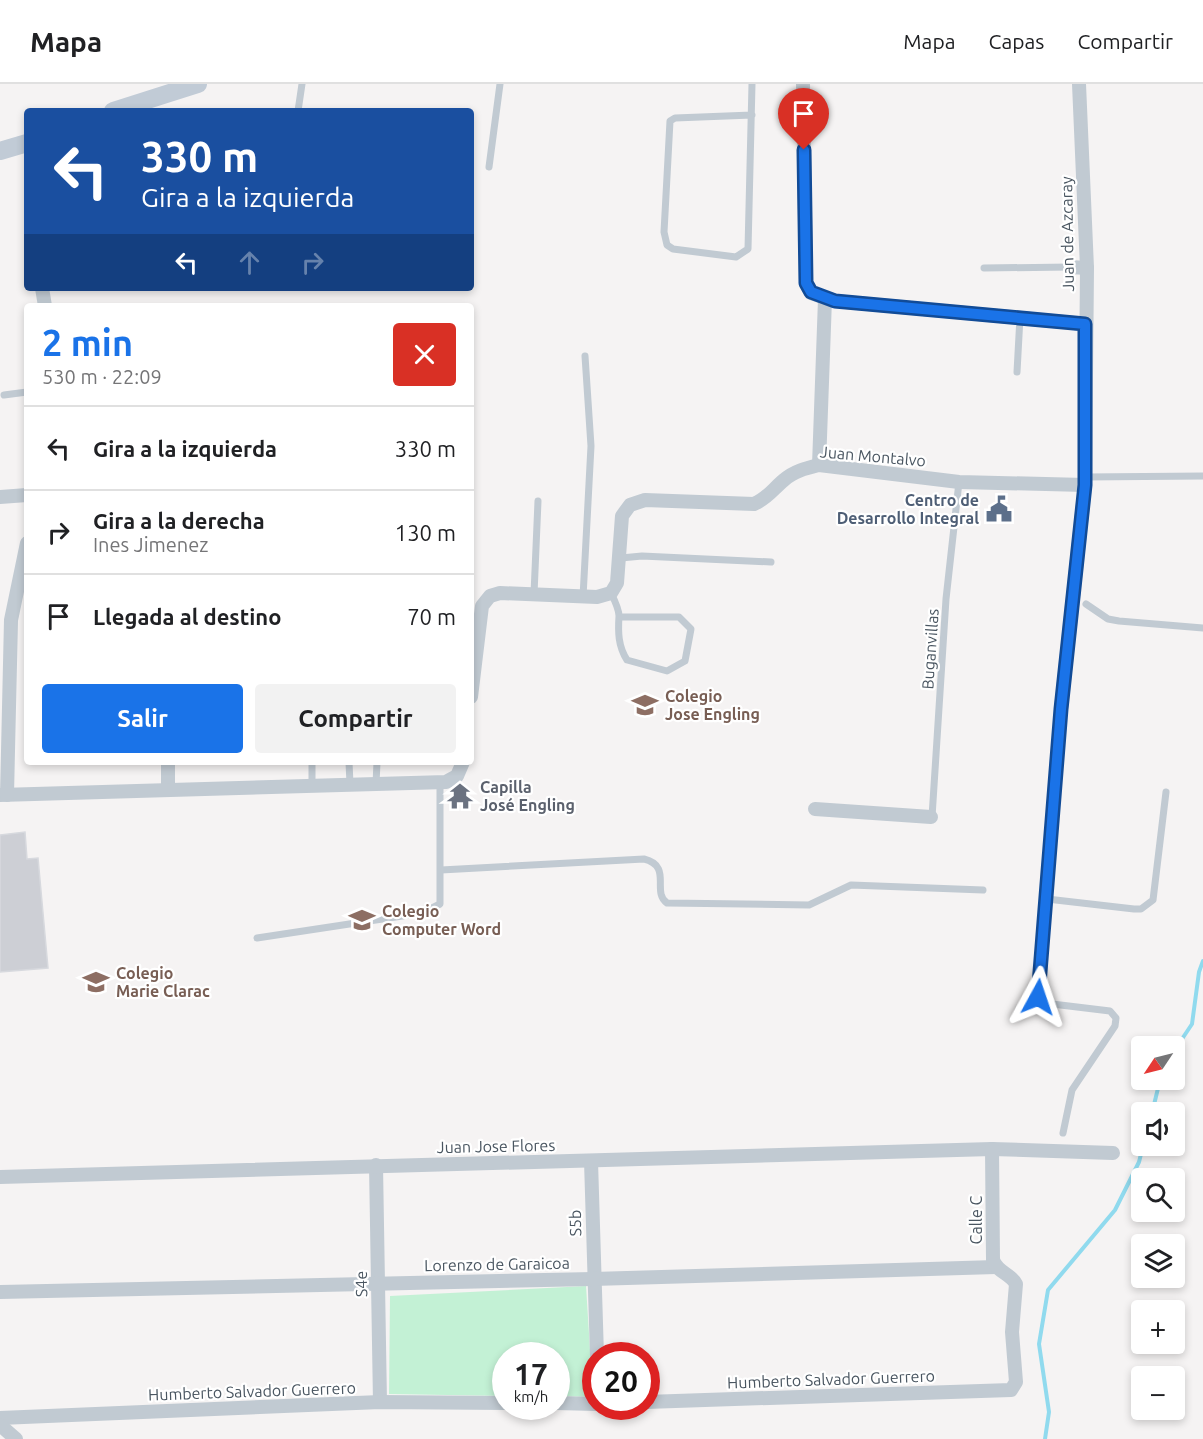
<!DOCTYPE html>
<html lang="es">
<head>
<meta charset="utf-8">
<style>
	:root { --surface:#fff; --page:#f2f2f2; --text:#202124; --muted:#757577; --line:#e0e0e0; --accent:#1a73e8 }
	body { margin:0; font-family:Ubuntu,sans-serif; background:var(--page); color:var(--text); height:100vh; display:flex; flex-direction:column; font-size:22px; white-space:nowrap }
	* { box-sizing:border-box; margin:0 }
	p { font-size:20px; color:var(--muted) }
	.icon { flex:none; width:33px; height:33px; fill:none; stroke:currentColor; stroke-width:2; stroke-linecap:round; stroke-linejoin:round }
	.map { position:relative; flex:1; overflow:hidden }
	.drawer { position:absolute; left:24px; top:219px; width:450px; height:462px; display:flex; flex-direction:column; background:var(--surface); border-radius:6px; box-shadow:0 3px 9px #0003 }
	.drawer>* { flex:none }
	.banner { position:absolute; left:24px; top:24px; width:450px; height:183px; border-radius:6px; box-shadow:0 3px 9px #0003; background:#1a4fa0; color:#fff; overflow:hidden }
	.needle { width:39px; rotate:235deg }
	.controls { position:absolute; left:1131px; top:952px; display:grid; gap:12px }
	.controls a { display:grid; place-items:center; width:54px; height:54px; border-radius:6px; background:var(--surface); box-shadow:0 3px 9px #0003; font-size:30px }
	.speed { position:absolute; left:492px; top:1258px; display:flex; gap:12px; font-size:30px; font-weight:700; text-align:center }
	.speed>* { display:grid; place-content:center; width:78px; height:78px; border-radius:50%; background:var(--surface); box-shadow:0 3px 9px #0003; line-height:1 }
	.speed small { font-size:15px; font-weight:400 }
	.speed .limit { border:9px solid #d22; background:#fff; color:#111 }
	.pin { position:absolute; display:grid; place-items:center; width:51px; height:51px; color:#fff; margin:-62px -26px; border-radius:50% 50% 50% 0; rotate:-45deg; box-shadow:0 0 6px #0007 }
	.pin .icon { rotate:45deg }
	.me { position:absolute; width:66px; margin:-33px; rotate:5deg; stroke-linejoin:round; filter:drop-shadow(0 0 4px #0008) }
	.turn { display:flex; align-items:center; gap:21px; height:126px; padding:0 18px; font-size:27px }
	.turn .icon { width:78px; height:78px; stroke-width:2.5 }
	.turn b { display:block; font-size:42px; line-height:51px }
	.lanes { display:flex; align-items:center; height:57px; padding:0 18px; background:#0003; justify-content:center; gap:30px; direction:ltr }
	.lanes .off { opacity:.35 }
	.round { display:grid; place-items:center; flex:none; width:63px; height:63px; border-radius:6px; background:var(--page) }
	.head { display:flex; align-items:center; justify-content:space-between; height:102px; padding:0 18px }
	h1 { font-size:36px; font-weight:700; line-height:45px; color:var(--accent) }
	.button { display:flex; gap:12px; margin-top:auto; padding:12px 18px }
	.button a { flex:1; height:69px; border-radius:6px; background:var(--accent); color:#fff; font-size:24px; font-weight:700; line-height:69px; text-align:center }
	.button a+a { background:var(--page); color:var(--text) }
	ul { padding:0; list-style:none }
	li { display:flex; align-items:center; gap:18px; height:84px; padding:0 18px; border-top:2px solid var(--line) }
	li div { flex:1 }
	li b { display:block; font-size:22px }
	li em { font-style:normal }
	header { display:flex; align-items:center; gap:36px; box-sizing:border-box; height:84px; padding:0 30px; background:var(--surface); border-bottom:2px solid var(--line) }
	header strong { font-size:28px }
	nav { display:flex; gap:33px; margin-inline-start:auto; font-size:21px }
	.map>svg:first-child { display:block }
	.green { fill:#c3f1d5 }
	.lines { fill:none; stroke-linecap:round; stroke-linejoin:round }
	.stream { stroke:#90daee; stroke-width:4 }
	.building { fill:#cdcfd5; stroke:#d7d9de; stroke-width:1.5 }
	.lane { stroke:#c1cad2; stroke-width:7 }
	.street { stroke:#c1cad2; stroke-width:14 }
	.secondary { stroke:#c1cbd6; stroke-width:18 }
	.route-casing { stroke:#114b97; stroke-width:15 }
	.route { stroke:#1a73e8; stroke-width:10 }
	.labels { text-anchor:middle; stroke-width:4.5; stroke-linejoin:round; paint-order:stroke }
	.street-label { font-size:16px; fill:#4a5661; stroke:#fff }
	.service-label { font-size:16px; font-weight:bold; fill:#4e5e75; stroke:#fff; text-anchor:end }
	.education-label { font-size:16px; font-weight:bold; fill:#785e54; stroke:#fff; text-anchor:start }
	.worship-label { font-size:16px; font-weight:bold; fill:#5b616d; stroke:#fff; text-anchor:start }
</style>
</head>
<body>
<header>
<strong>Mapa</strong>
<nav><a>Mapa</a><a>Capas</a><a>Compartir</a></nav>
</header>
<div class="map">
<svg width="1203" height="1355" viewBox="0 0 1203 1355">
	<rect width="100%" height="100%" fill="#f5f3f3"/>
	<path class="green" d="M586,1202L593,1313L557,1312L556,1272H506L505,1312L389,1310L390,1212Z"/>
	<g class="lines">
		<g class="stream">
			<path d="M1174,967L1192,940L1199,888L1203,877"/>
			<path d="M1152,1029L1160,996"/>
			<path d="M1045,1355L1049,1328L1039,1260L1048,1206L1115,1126L1139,1078L1143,1062"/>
		</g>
	</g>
	<path class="building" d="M25,748L27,775L38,774L48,884L0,888V751Z"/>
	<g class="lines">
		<g class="lane">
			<path d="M752,0L748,165L736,173L673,165L667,161L664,148L670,37L675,34L752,31"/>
			<path d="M298,27L302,0"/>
			<path d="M489,83L500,0"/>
			<path d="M984,184L1070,183"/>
			<path d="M1017,288L1020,233"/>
			<path d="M4,311L27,308"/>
			<path d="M1085,393L1203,392"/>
			<path d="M621,474L642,472L771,478"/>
			<path d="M611,509C614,515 619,525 619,532C618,548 618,562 627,576L667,587L685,577L691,545L679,533H619"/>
			<path d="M534,510L538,417"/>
			<path d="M583,513L591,362L585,272"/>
			<path d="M1086,520L1108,535L1119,537L1203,544"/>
			<path d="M1061,625L1038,913L1044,919L1110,927L1116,934L1115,942L1072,1006L1063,1049"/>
			<path d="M312,678V702"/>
			<path d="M349,678L350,700"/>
			<path d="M376,700L377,678"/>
			<path d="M932,733L946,515L959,398"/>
			<path d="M441,786L644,775C673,782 651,808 667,819L809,821L851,801L983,806"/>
			<path d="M1047,815L1134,825H1141L1153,816L1166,708"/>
			<path d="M257,854L422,829L440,820V698"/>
		</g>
		<g class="street">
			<path d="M803,0L806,199L811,209L835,217L1085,240"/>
			<path d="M1070,183L1087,184"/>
			<path d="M42,204L45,222"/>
			<path d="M819,381L825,215"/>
			<path d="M0,413L27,411"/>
			<path d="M471,613L482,522L490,512L500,509L597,513L611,509L617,499L622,432L630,421L645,416L754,420C768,414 773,405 784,396C794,387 807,384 819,381L959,398L1085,401"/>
			<path d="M1061,625L1085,401L1087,184L1079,0"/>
			<path d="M168,678V706"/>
			<path d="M0,711L446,698L457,692L463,678"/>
			<path d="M7,711L11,536L27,459"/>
			<path d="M815,725L931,733"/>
			<path d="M591,1077L597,1272"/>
			<path d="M376,1081L380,1318"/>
			<path d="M0,1093L992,1065L1113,1069"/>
			<path d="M0,1208L593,1195L996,1183"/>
			<path d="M646,1318L1011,1306L1016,1298L1012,1248L1016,1200C1010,1189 998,1189 993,1176L992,1065"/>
			<path d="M556,1319L596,1320"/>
			<path d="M0,1334L380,1318L506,1319"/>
			<path d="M0,1341L16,1355"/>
		</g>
		<g class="secondary">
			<path d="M113,27L198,0"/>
			<path d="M0,67L27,59"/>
		</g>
	</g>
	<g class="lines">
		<g class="route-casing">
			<path id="route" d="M804,66L806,199L811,208L835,217L1085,240V401L1061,625L1038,913"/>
		</g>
		<use href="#route" class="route"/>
	</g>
	<defs>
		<g id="civic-bare" transform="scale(2.07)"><path d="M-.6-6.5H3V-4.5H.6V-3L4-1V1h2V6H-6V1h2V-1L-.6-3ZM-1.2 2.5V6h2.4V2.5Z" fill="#5c6f8a" stroke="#fff" stroke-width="2.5" paint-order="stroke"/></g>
		<g id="school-bare" transform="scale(2.07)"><path d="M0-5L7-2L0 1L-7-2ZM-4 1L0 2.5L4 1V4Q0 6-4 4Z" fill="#8d6e63" stroke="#fff" stroke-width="2.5" paint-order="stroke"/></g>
		<g id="temple-bare" transform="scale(2.07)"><path d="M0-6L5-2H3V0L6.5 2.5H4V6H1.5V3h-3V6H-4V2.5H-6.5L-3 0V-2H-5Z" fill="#6b7280" stroke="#fff" stroke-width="2.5" paint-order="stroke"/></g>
	</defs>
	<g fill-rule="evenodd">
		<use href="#civic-bare" x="999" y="425"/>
		<use href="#school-bare" x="645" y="621"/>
		<use href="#temple-bare" x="460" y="712"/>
		<use href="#school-bare" x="362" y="836"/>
		<use href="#school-bare" x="96" y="898"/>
	</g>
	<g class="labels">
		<g class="street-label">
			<text transform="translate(1067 150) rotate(-91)" y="6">Juan de Azcaray</text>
			<text transform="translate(873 372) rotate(5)" y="6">Juan Montalvo</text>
			<text transform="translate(930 565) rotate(-86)" y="6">Buganvillas</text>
			<text transform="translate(496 1062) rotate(-1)" y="6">Juan Jose Flores</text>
			<text transform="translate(976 1136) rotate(-90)" y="6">Calle C</text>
			<text transform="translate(575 1139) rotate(-91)" y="6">S5b</text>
			<text transform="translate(497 1180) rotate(-1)" y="6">Lorenzo de Garaicoa</text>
			<text transform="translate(361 1200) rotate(-91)" y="6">S4e</text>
			<text transform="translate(831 1295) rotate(-2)" y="6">Humberto Salvador Guerrero</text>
			<text transform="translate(252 1307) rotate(-2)" y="6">Humberto Salvador Guerrero</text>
		</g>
		<g class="service-label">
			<text x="979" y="422">Centro de<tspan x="979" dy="18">Desarrollo Integral</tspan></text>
		</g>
		<g class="education-label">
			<text x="665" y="618">Colegio<tspan x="665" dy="18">Jose Engling</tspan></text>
			<text x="382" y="833">Colegio<tspan x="382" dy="18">Computer Word</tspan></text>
			<text x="116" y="895">Colegio<tspan x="116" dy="18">Marie Clarac</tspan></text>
		</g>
		<g class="worship-label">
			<text x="480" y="709">Capilla<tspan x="480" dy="18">José Engling</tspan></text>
		</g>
	</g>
</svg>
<div class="controls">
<a><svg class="needle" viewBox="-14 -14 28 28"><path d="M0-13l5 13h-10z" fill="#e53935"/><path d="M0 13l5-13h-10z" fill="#757577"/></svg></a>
<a><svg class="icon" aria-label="sound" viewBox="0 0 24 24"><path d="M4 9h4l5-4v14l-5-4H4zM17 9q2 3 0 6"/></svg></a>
<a><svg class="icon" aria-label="search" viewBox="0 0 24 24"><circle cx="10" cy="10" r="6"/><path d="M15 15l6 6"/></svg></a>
<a><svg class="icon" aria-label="layers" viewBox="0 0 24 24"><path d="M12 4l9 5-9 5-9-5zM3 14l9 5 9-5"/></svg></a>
<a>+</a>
<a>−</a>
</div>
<div class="speed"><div>17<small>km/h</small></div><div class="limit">20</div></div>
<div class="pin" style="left:804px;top:66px;background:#d93025"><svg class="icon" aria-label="arrive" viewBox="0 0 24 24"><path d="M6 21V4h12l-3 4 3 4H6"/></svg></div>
<svg class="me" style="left:1038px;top:913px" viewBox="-20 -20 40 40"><path d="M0-17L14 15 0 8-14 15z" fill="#1a73e8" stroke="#fff" stroke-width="4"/></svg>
<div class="banner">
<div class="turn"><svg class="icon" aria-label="left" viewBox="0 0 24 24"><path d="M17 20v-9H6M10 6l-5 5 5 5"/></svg><div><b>330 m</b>Gira a la izquierda</div></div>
<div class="lanes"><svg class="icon" aria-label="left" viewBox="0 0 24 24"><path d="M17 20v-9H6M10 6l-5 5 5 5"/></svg><svg class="icon off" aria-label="ahead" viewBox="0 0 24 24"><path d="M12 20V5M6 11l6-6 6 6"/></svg><svg class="icon off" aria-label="right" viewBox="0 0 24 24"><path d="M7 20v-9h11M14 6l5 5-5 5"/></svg></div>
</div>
<section class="drawer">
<div class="head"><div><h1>2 min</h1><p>530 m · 22:09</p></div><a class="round" style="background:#d93025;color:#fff"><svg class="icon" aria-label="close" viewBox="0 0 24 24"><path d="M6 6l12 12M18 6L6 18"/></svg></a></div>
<ul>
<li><svg class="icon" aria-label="left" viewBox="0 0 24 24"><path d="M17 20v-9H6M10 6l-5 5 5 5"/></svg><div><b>Gira a la izquierda</b></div><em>330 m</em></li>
<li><svg class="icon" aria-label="right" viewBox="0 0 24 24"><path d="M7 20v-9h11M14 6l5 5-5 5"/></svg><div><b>Gira a la derecha</b><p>Ines Jimenez</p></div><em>130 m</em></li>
<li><svg class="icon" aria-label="arrive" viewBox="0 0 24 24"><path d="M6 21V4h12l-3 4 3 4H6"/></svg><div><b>Llegada al destino</b></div><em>70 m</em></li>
</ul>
<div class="button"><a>Salir</a><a>Compartir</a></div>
</section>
</div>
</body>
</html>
